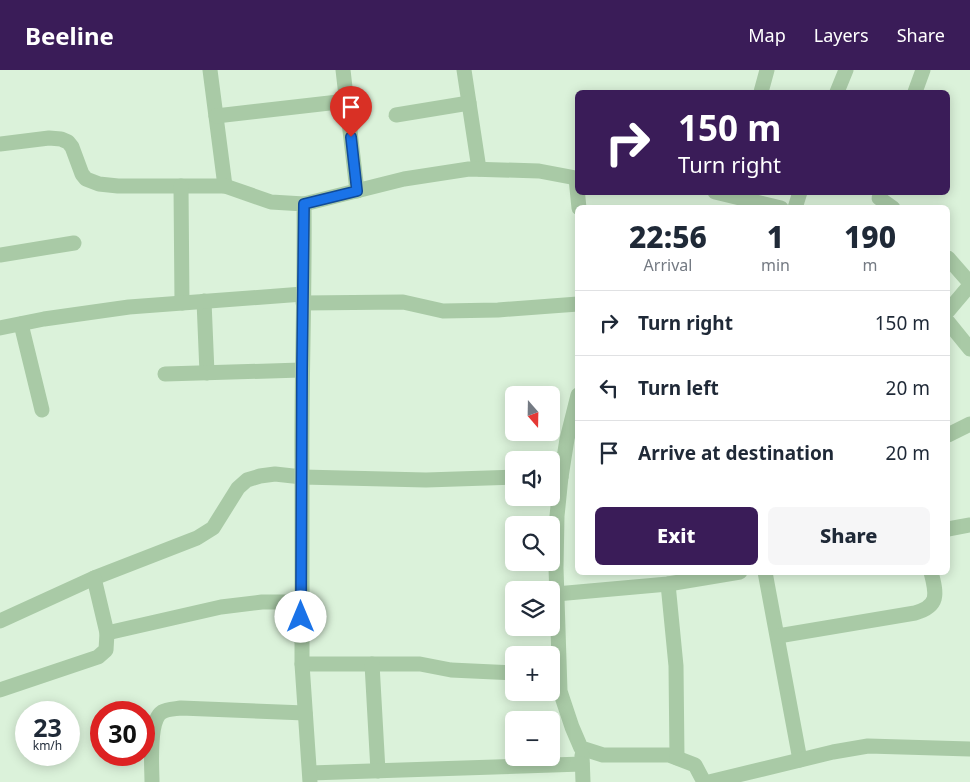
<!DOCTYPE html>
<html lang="en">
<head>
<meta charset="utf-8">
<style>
	:root { --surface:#fff; --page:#f6f6f7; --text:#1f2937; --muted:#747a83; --line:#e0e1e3; --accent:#3a1c58 }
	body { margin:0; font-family:"Noto Sans",sans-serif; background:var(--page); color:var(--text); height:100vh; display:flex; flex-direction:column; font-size:19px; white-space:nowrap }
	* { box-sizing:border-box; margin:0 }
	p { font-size:16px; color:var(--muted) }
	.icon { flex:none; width:28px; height:28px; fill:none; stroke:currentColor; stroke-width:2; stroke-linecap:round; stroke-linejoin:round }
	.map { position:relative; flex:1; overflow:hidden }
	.drawer { position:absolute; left:575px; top:135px; width:375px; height:370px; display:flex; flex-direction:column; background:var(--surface); border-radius:8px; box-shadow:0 2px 12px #0003 }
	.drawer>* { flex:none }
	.guide { position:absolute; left:575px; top:20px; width:375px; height:105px; border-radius:8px; box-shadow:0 2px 12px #0003; background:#3a1c58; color:#fff; overflow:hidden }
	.needle { width:32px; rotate:160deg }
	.controls { position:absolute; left:505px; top:316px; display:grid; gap:10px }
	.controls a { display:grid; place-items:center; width:55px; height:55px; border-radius:8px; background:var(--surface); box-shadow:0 2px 12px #0003; font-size:25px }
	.speed { position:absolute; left:15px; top:631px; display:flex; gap:10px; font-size:25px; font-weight:700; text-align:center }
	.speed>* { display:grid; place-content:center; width:65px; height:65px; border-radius:50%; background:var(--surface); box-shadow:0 2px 12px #0003; line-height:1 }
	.speed small { font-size:12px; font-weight:400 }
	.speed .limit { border:8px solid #d22; background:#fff; color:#111 }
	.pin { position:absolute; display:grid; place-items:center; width:42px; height:42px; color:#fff; margin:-51px -21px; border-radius:50% 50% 50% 0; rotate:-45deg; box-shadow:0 0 5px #0007 }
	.pin .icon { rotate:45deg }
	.me { position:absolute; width:55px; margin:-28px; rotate:0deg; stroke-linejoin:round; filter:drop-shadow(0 0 4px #0008) }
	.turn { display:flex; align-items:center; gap:18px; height:105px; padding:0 20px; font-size:22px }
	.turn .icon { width:65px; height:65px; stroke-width:2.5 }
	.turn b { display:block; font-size:35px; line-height:42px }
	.eta { display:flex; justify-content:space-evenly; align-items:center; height:85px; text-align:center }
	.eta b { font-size:30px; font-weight:800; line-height:35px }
	.button { display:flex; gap:10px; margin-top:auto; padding:10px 20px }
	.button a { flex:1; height:58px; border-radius:8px; background:var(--accent); color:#fff; font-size:20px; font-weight:800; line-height:58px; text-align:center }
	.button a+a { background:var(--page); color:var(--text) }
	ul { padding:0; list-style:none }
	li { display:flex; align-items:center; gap:15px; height:65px; padding:0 20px; border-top:1px solid var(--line) }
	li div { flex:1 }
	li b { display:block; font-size:19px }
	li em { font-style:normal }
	header { display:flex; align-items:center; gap:30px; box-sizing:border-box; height:70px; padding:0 25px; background:var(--accent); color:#fff }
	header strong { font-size:24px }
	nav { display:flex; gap:28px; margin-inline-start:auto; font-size:18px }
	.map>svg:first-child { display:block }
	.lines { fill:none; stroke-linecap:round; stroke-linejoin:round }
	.street { stroke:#a9caa6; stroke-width:15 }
	.route-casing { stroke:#114b97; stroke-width:12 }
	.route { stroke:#1a73e8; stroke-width:9 }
</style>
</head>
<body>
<header>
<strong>Beeline</strong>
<nav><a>Map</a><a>Layers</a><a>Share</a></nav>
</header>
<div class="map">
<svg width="970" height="712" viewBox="0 0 970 712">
	<rect width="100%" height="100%" fill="#dbf2da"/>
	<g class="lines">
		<g class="street">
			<path d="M210,0L225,116"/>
			<path d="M343,0L357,121"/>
			<path d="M464,0L479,99"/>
			<path d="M761,22L767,0"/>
			<path d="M837,22L846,0"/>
			<path d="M915,22L923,0"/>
			<path d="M396,45L469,33"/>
			<path d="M216,46L347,31"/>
			<path d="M0,74L49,68L61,69L68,72L72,77L82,104L86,109L99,114L118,116H225L271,132L304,134C305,225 301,316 302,407L275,404L260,406L247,410L238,418L213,458L197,468L94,508L0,551"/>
			<path d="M181,116L182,233"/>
			<path d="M715,122L781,138"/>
			<path d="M879,128L893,138"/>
			<path d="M304,134L404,109L469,99L539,101L576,108L579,138"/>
			<path d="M795,138L800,122"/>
			<path d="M0,185L74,173"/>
			<path d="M948,188L970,213"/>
			<path d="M204,231L207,303"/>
			<path d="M303,233L403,232L443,241L498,240L578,234"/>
			<path d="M948,241L970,215"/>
			<path d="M948,252L970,279"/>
			<path d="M21,254L42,340"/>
			<path d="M0,258L44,249L129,237L303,224"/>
			<path d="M165,304L301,300"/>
			<path d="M948,365L970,354"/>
			<path d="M551,407H561L557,446L556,498L560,621L572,657L581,678L603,685H669L695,695L704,712"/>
			<path d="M561,407L567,369L578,325"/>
			<path d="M948,459L970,455"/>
			<path d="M765,502L800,690"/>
			<path d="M668,514L676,596L677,688"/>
			<path d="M556,524L668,514L740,502"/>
			<path d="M107,563L221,537L262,532H301"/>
			<path d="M778,566L915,543C939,536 937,525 931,502"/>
			<path d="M302,594H420L451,600L514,603"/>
			<path d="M372,594L378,701"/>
			<path d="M0,620L98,587L106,580L107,563L94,508"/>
			<path d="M582,685L583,712"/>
			<path d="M310,703L582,694"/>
			<path d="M152,712C152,697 148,651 162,642C167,639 175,639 181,638L305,643"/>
			<path d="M310,712L302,594V407L426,410L514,407"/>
			<path d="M709,712L833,682L868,676L970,679"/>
		</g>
	</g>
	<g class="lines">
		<g class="route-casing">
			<path id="route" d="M301,547L302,300L304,134L357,121L351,67"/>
		</g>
		<use href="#route" class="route"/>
	</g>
</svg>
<div class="controls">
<a><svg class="needle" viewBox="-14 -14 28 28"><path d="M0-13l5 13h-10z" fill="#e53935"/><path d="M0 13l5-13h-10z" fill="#747a83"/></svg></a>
<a><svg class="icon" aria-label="sound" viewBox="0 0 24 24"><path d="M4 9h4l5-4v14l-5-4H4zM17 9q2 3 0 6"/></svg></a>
<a><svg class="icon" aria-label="search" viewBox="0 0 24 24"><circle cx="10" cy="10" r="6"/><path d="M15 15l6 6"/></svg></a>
<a><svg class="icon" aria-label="layers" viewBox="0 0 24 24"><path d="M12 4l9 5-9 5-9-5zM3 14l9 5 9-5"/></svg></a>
<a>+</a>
<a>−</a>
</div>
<div class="speed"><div>23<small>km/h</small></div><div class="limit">30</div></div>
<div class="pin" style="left:351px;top:67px;background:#d93025"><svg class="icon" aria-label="arrive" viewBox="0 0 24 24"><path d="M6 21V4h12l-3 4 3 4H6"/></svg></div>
<svg class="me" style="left:301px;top:547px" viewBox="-20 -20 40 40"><circle r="19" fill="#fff"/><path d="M0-13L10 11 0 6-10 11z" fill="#1a73e8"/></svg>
<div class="guide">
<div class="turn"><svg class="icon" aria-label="right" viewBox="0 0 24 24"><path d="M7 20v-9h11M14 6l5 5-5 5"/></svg><div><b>150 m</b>Turn right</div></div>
</div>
<section class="drawer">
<div class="eta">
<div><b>22:56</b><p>Arrival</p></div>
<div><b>1</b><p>min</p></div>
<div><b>190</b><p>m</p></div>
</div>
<ul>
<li><svg class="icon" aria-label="right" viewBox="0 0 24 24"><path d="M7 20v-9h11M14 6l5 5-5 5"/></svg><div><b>Turn right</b></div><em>150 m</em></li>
<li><svg class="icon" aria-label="left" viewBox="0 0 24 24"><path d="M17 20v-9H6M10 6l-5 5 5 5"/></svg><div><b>Turn left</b></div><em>20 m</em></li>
<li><svg class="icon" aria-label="arrive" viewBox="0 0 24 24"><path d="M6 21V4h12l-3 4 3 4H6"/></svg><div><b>Arrive at destination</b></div><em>20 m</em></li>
</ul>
<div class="button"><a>Exit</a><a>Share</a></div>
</section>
</div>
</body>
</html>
